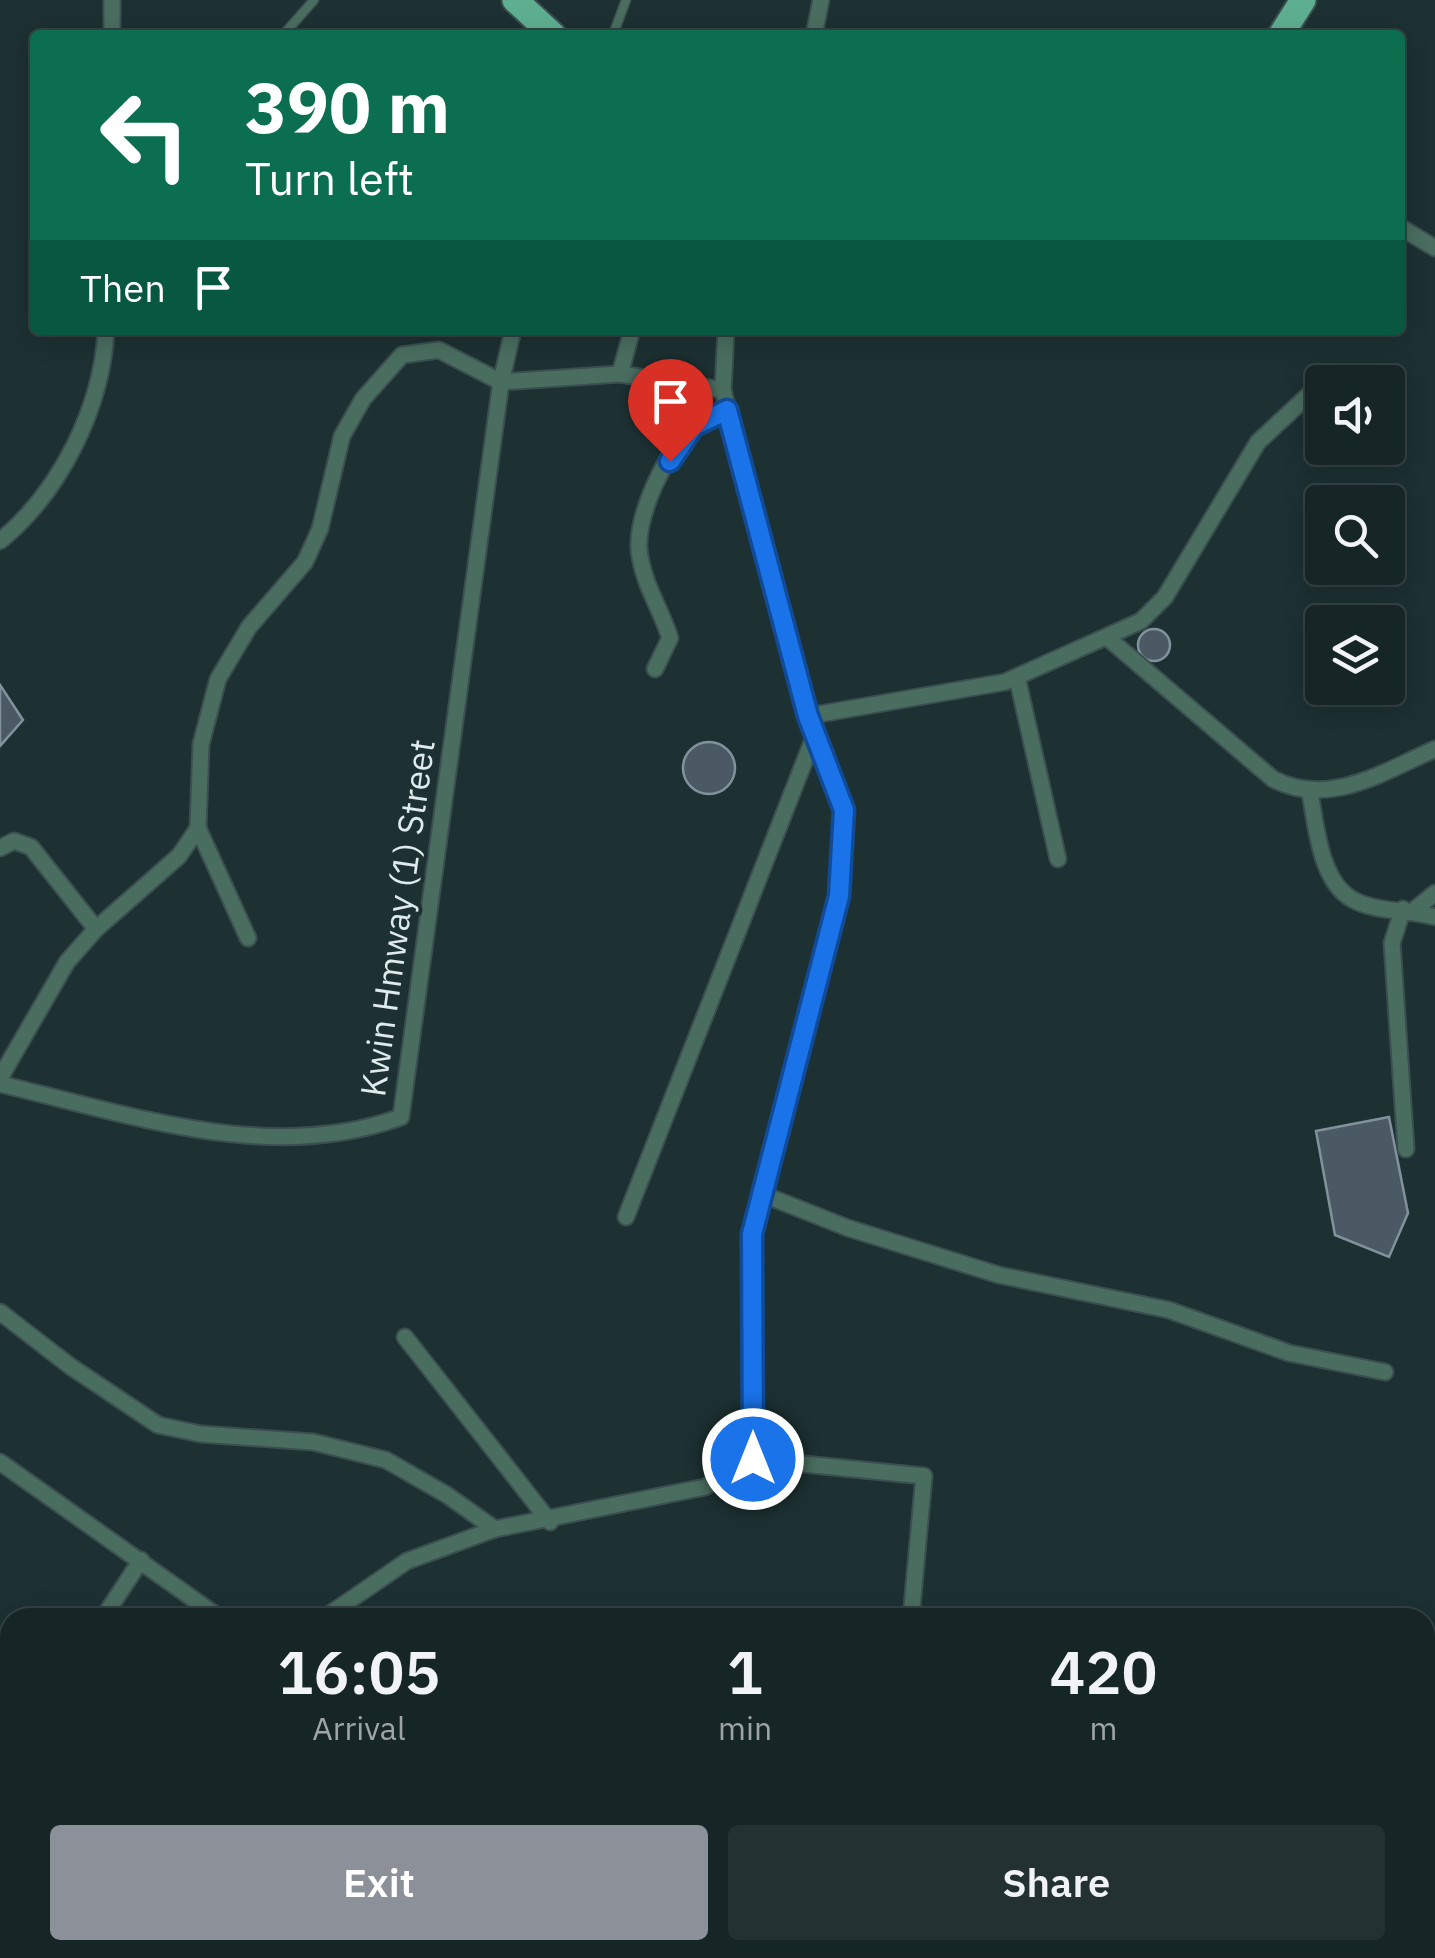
<!DOCTYPE html>
<html lang="en">
<head>
<meta charset="utf-8">
<style>
	:root { --surface:#162526; --page:#233132; --text:#f1f3f6; --muted:#9ea5a7; --line:#354243; --accent:#8c9099 }
	body { margin:0; font-family:"IBM Plex Sans",sans-serif; background:var(--page); color:var(--text); height:100vh; display:flex; flex-direction:column; font-size:38px; white-space:nowrap }
	* { box-sizing:border-box; margin:0 }
	p { font-size:32px; color:var(--muted) }
	.icon { flex:none; width:55px; height:55px; fill:none; stroke:currentColor; stroke-width:2; stroke-linecap:round; stroke-linejoin:round }
	.map { position:relative; flex:1; overflow:hidden }
	.side { position:absolute; left:0px; top:1608px; width:1435px; height:352px; display:flex; flex-direction:column; background:var(--surface); border-radius:30px 30px 0 0; box-shadow:0 5px 25px #0003,0 0 0 2px var(--line) }
	.side>* { flex:none }
	.top-card { position:absolute; left:30px; top:30px; width:1375px; height:305px; border-radius:10px; box-shadow:0 5px 25px #0003,0 0 0 2px var(--line); background:#0b6e4f; color:#fff; overflow:hidden }
	.controls { position:absolute; left:1305px; top:365px; display:grid; gap:20px }
	.controls a { display:grid; place-items:center; width:100px; height:100px; border-radius:10px; background:var(--surface); box-shadow:0 5px 25px #0003,0 0 0 2px var(--line); font-size:50px }
	.pin { position:absolute; display:grid; place-items:center; width:85px; height:85px; color:#fff; margin:-102px -42px; border-radius:50% 50% 50% 0; rotate:-45deg; box-shadow:0 0 10px #0007 }
	.pin .icon { rotate:45deg }
	.me { position:absolute; width:110px; margin:-55px; rotate:0deg; stroke-linejoin:round; filter:drop-shadow(0 0 8px #0008) }
	.turn { display:flex; align-items:center; gap:35px; height:210px; padding:0 50px; font-size:45px }
	.turn .icon { width:130px; height:130px; stroke-width:2.5 }
	.turn b { display:block; font-size:70px; line-height:85px }
	.then { display:flex; align-items:center; height:95px; padding:0 50px; background:#0003; gap:20px; font-size:38px }
	.eta { display:flex; justify-content:space-evenly; align-items:center; height:170px; text-align:center }
	.eta b { font-size:60px; font-weight:600; line-height:70px }
	.primary-button { display:flex; gap:20px; margin-top:auto; padding:20px 50px }
	.primary-button a { flex:1; height:115px; border-radius:10px; background:var(--accent); color:#fff; font-size:40px; font-weight:600; line-height:115px; text-align:center }
	.primary-button a+a { background:var(--page); color:var(--text) }
	.map>svg:first-child { display:block }
	.building { fill:#4a5963; stroke:#81929d; stroke-width:2.5 }
	.lines { fill:none; stroke-linecap:round; stroke-linejoin:round }
	.service-casing { stroke:#3c4f50; stroke-width:11 }
	.minor-casing { stroke:#3c4f50; stroke-width:19 }
	.primary-casing { stroke:#3c4f50; stroke-width:29 }
	.service { stroke:#496e60; stroke-width:8 }
	.minor { stroke:#496e60; stroke-width:15 }
	.primary { stroke:#5eaf92; stroke-width:25 }
	.route-casing { stroke:#114b97; stroke-width:25 }
	.route { stroke:#1a73e8; stroke-width:18 }
	.labels { text-anchor:middle; stroke-width:8; stroke-linejoin:round; paint-order:stroke }
	.street-label { font-size:35px; fill:#deeaeb; stroke:#1d3132 }
</style>
</head>
<body>
<div class="map">
<svg width="1435" height="1958" viewBox="0 0 1435 1958">
	<rect width="100%" height="100%" fill="#1d3132"/>
	<g class="building">
		<circle cx="1154" cy="645" r="16"/>
		<path d="M0,685L23,720L0,746Z"/>
		<circle cx="709" cy="768" r="26"/>
		<path d="M1389,1117L1408,1213L1389,1257L1335,1235L1316,1131Z"/>
	</g>
	<g class="lines">
		<g class="service-casing">
			<g id="service">
				<path d="M283,35L314,0"/>
				<path d="M613,35L626,0"/>
			</g>
		</g>
		<g class="minor-casing">
			<g id="minor">
				<path d="M112,0V35"/>
				<path d="M814,35L821,0"/>
				<path d="M1400,227L1435,248"/>
				<path d="M726,330L723,390L733,433L814,737L844,810L839,896L752,1234L753,1459L745,1500"/>
				<path d="M620,374L723,390"/>
				<path d="M0,541C60,492 102,408 106,330"/>
				<path d="M1109,639L1273,779C1329,808 1383,772 1435,749"/>
				<path d="M655,669L670,638C661,609 645,587 640,557C633,520 665,453 692,428C702,420 716,415 727,410"/>
				<path d="M1017,677L1058,859"/>
				<path d="M808,716L1005,682L1141,621L1165,597L1258,442L1329,376"/>
				<path d="M1310,793C1316,825 1320,881 1352,899C1373,912 1411,910 1435,917"/>
				<path d="M198,828L248,938"/>
				<path d="M0,848L14,841L31,847L96,929"/>
				<path d="M1403,909L1392,943L1406,1149"/>
				<path d="M1413,911L1435,893"/>
				<path d="M0,1078L67,962L96,929L179,856L198,828L201,744L218,679L249,627L305,562L320,529L342,436L363,399L402,355L439,350L501,382L620,374L632,330"/>
				<path d="M0,1084C129,1114 270,1165 401,1117L501,382L513,330"/>
				<path d="M762,1194L848,1228L999,1275L1169,1310L1289,1353L1385,1372"/>
				<path d="M626,1217L814,737"/>
				<path d="M0,1312L70,1366L158,1425L201,1434L313,1442L386,1460L447,1495L495,1529"/>
				<path d="M405,1337L550,1522"/>
				<path d="M0,1462L220,1618"/>
				<path d="M103,1618L141,1560"/>
				<path d="M324,1618L407,1561L495,1529L705,1487L753,1459L924,1476L911,1618"/>
				<path d="M1425,1729L1435,1733"/>
				<path d="M0,1764L6,1769L10,1763"/>
				<path d="M0,1859L10,1864"/>
				<path d="M174,1950L223,1958"/>
				<path d="M611,1950L621,1958"/>
				<path d="M1117,1950L1148,1958"/>
				<path d="M653,1958L660,1950"/>
				<path d="M929,1958L937,1950"/>
				<path d="M997,1958L1001,1950"/>
				<path d="M1292,1958L1295,1950"/>
			</g>
		</g>
		<g class="primary-casing">
			<g id="primary">
				<path d="M515,0L553,35"/>
				<path d="M1281,35L1303,0"/>
			</g>
		</g>
		<use href="#service" class="service"/>
		<use href="#minor" class="minor"/>
		<use href="#primary" class="primary"/>
	</g>
	<g class="lines">
		<g class="route-casing">
			<path id="route" d="M670,461L694,426L727,410L808,716L844,810L839,896L752,1234L753,1459"/>
		</g>
		<use href="#route" class="route"/>
	</g>
	<g class="labels">
		<g class="street-label">
			<text transform="translate(398 918) rotate(-82)" y="12">Kwin Hmway (1) Street</text>
		</g>
	</g>
</svg>
<div class="controls">
<a><svg class="icon" aria-label="sound" viewBox="0 0 24 24"><path d="M4 9h4l5-4v14l-5-4H4zM17 9q2 3 0 6"/></svg></a>
<a><svg class="icon" aria-label="search" viewBox="0 0 24 24"><circle cx="10" cy="10" r="6"/><path d="M15 15l6 6"/></svg></a>
<a><svg class="icon" aria-label="layers" viewBox="0 0 24 24"><path d="M12 4l9 5-9 5-9-5zM3 14l9 5 9-5"/></svg></a>
</div>
<div class="pin" style="left:670px;top:461px;background:#d93025"><svg class="icon" aria-label="arrive" viewBox="0 0 24 24"><path d="M6 21V4h12l-3 4 3 4H6"/></svg></div>
<svg class="me" style="left:753px;top:1459px" viewBox="-20 -20 40 40"><circle r="17" fill="#1a73e8" stroke="#fff" stroke-width="3"/><path d="M0-11L8 9 0 5-8 9z" fill="#fff"/></svg>
<div class="top-card">
<div class="turn"><svg class="icon" aria-label="left" viewBox="0 0 24 24"><path d="M17 20v-9H6M10 6l-5 5 5 5"/></svg><div><b>390 m</b>Turn left</div></div>
<div class="then">Then<svg class="icon" aria-label="arrive" viewBox="0 0 24 24"><path d="M6 21V4h12l-3 4 3 4H6"/></svg></div>
</div>
<section class="side">
<div class="eta">
<div><b>16:05</b><p>Arrival</p></div>
<div><b>1</b><p>min</p></div>
<div><b>420</b><p>m</p></div>
</div>
<div class="primary-button"><a>Exit</a><a>Share</a></div>
</section>
</div>
</body>
</html>
